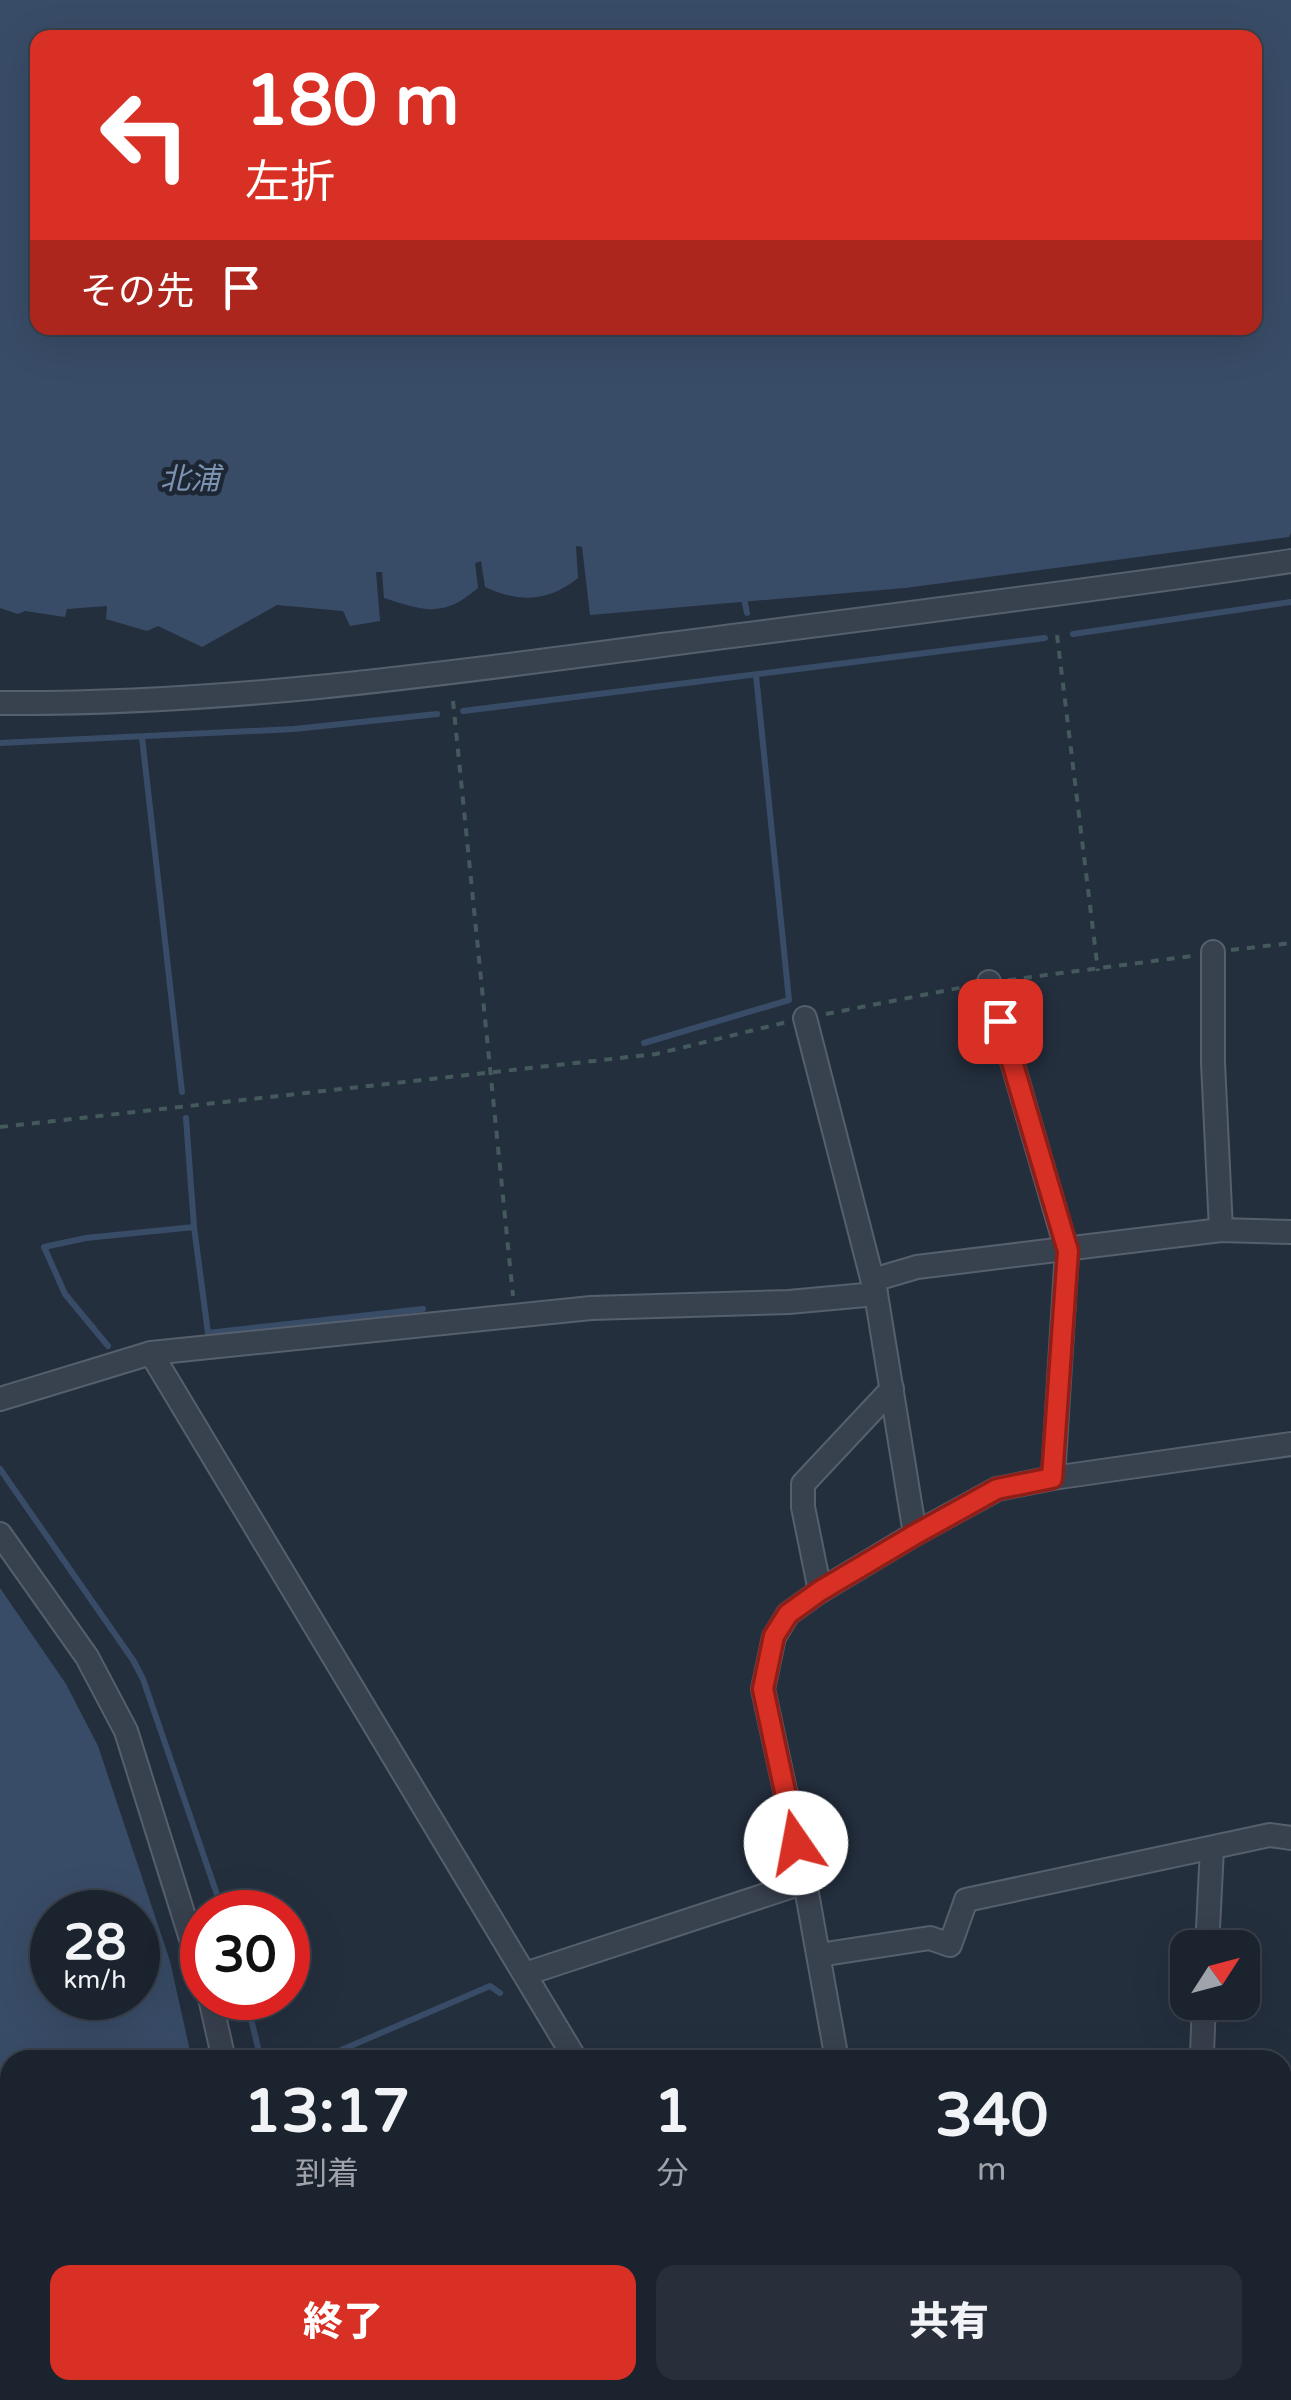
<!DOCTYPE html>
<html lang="ja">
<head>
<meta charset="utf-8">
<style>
	:root { --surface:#1b232e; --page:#282f3a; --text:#f1f3f6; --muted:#a0a4aa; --line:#39404a; --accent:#d93025 }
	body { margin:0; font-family:"Varela Round","Noto Sans JP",sans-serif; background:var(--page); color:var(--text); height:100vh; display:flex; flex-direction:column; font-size:38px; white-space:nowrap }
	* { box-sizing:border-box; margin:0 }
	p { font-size:32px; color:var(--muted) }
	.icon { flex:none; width:55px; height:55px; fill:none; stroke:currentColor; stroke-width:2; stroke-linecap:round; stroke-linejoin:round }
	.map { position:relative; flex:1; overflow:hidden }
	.drawer { position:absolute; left:0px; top:2050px; width:1292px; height:350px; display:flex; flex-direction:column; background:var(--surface); border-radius:30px 30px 0 0; box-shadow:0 10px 40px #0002,0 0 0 2px var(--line) }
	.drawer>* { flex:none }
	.top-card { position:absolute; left:30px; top:30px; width:1232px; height:305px; border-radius:20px; box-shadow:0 10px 40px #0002,0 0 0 2px var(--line); background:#d93025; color:#fff; overflow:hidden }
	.needle { width:65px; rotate:54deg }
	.tools { position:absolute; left:1170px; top:1930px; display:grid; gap:20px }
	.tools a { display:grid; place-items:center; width:90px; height:90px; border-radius:20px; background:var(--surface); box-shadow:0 10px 40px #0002,0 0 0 2px var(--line); font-size:50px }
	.speed { position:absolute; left:30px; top:1890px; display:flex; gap:20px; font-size:50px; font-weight:700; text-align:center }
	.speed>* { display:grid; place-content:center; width:130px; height:130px; border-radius:50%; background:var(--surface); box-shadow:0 10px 40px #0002,0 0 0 2px var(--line); line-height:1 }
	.speed small { font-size:25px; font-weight:400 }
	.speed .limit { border:15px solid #d22; background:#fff; color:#111 }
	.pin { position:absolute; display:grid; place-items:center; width:85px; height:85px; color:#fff; margin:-42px; border-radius:20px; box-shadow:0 5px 15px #0006 }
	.me { position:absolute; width:110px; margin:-55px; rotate:348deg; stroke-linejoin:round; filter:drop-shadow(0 0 8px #0008) }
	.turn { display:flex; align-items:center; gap:35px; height:210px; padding:0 50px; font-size:45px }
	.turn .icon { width:130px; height:130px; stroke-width:2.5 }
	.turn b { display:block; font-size:70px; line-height:85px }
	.then { display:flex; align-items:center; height:95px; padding:0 50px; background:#0003; gap:20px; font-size:38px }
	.eta { display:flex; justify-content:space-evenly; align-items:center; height:170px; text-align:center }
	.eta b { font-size:60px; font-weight:800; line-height:70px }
	.action { display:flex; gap:20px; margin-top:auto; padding:20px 50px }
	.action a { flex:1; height:115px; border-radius:20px; background:var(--accent); color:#fff; font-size:40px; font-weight:800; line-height:115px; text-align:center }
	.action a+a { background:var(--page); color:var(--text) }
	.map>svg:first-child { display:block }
	.water { fill:#394c67; fill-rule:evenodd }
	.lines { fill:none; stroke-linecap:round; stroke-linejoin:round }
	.stream { stroke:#394c67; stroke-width:6 }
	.minor-casing { stroke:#565f6c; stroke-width:26 }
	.path { stroke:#44595c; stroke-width:4; stroke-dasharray:8 8; stroke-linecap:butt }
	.minor { stroke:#38414e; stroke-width:22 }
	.route-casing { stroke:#8d1f18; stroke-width:25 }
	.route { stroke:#d93025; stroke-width:18 }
	.labels { text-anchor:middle; stroke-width:9; stroke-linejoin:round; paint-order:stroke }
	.water-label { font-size:30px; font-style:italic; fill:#7c92b1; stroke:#1d2633 }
</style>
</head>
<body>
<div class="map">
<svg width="1291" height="2400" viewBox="0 0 1291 2400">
	<rect width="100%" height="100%" fill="#242f3e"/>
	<g class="water">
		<path d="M0,0H1291V533L1289,537L905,588L590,615L582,547L576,546L578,578C548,602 519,603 485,587L481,561L475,563L478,588C443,618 425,611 384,598L382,572H376L380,621L350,626L343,611L277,605L202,647L158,626L147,631L106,619L107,606L67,609L65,617L25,611L18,614L0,608ZM38,38H1255V328H38Z"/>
		<path d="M0,1588L66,1684L98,1746L170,1961L192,2060H10V2390H236L237,2400H0ZM52,1912H138V1998H52Z"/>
	</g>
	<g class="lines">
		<g class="stream">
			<path d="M743,594L747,613"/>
			<path d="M1073,634L1291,602"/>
			<path d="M463,711L1045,638"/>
			<path d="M142,737L182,1092"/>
			<path d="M0,743L294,729L437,714"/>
			<path d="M644,1043L789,1000L756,675"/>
			<path d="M186,1118L194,1227L208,1333L423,1309"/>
			<path d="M108,1346L65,1294L44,1247L86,1238L194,1227"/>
			<path d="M0,1469L133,1660L143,1679L223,1912"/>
			<path d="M246,1998L261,2060"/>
			<path d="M318,2060L490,1986L500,1993"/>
			<path d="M305,2390L306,2400"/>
			<path d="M657,2390L659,2400"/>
		</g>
		<g class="minor-casing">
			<g id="minor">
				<path d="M0,703C222,705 442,674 662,645C872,618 1082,592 1291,561"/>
				<path d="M1213,952V1063L1221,1230"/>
				<path d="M989,982L1067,1251L1053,1478"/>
				<path d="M805,1018L876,1294L915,1534"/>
				<path d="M873,1280L917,1267L1221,1230L1291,1232"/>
				<path d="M151,1353L576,2060"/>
				<path d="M0,1399L151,1353L591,1308L789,1302L876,1294"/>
				<path d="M0,1534L87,1657L126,1731L202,1974"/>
				<path d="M820,1591L803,1507V1484L892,1389"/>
				<path d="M1207,1948L1212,1848"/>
				<path d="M819,1955L930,1938L950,1945L966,1900L1270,1835L1291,1838"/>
				<path d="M525,1974L805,1882"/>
				<path d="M210,1998L224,2060"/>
				<path d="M1202,2054L1204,2002"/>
				<path d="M837,2060L805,1882L763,1689L774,1637L788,1614L820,1591L915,1534L997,1489L1053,1478L1291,1444"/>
				<path d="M1282,2349L1291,2347"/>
				<path d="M274,2390L275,2400"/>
				<path d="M672,2390L674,2400"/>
				<path d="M883,2390V2400"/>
				<path d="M1097,2400L1100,2390"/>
			</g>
		</g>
		<g class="path">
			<path d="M1057,635L1098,971"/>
			<path d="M453,701L513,1296"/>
			<path d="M1231,950L1291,943"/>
			<path d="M1008,980L1192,956"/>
			<path d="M826,1014L969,986"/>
			<path d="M0,1127L656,1054L787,1022"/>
		</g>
		<use href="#minor" class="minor"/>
	</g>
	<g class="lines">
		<g class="route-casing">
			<path id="route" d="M796,1843L763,1689L774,1636L788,1614L820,1591L916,1534L997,1489L1052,1478L1068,1251L1000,1021"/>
		</g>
		<use href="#route" class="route"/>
	</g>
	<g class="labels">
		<g class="water-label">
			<text x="190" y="489">北浦</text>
		</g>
	</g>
</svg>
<div class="tools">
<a><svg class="needle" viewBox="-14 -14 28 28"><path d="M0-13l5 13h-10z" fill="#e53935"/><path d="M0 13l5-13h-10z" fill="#a0a4aa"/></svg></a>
</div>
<div class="speed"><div>28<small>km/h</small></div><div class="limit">30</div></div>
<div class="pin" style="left:1000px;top:1021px;background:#d93025"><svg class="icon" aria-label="arrive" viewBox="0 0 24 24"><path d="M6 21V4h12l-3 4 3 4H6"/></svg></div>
<svg class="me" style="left:796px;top:1843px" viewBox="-20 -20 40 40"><circle r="19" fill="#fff"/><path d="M0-13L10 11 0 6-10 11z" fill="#d93025"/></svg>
<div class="top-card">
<div class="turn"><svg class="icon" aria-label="left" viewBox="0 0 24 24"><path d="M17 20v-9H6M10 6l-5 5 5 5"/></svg><div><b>180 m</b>左折</div></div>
<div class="then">その先<svg class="icon" aria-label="arrive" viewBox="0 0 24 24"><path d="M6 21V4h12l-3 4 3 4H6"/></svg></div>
</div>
<section class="drawer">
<div class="eta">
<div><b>13:17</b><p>到着</p></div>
<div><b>1</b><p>分</p></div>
<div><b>340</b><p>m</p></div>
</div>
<div class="action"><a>終了</a><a>共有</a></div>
</section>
</div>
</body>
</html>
